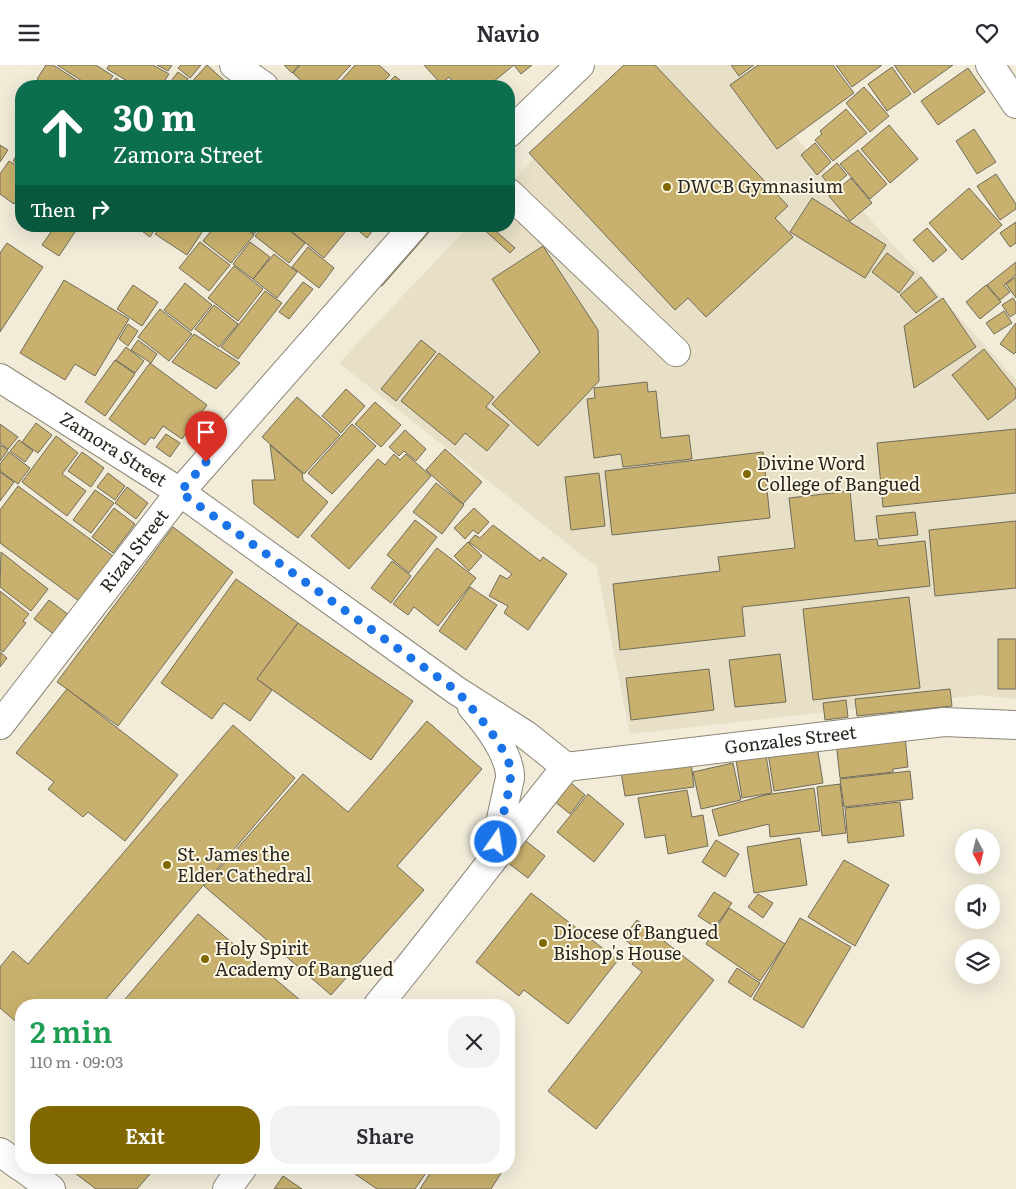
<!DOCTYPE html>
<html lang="en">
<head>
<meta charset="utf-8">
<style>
	:root { --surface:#fff; --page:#f2f2f3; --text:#2b2b33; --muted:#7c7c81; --accent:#816700 }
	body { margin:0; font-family:Literata,serif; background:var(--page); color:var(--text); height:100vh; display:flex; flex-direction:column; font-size:19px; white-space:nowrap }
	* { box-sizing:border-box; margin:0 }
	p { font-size:16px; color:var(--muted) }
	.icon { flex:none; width:28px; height:28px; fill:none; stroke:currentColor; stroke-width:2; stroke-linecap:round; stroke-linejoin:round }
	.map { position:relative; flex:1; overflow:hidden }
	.details { position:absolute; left:15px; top:934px; width:500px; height:175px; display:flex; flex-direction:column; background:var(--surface); border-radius:20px; box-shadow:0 5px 20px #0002 }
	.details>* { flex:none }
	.top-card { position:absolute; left:15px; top:15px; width:500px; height:152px; border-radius:20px; box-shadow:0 5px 20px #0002; background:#0b6e4f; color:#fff; overflow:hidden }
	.needle { width:32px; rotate:173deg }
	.tools { position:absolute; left:955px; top:764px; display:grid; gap:10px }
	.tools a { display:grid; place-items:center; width:45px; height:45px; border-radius:50%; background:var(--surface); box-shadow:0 5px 20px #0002; font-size:25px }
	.pin { position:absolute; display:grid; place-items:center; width:42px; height:42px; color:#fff; margin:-51px -21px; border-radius:50% 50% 50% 0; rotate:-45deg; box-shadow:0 0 5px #0007 }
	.pin .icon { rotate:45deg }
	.me { position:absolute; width:55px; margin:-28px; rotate:13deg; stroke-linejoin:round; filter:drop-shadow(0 0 4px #0008) }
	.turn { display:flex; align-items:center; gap:18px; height:105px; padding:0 15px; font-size:22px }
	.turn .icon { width:65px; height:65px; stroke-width:2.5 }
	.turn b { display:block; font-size:35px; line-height:42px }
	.then { display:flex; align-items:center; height:48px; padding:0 15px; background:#0003; gap:10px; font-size:19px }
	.round { display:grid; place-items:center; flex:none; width:52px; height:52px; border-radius:20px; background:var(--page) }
	.summary { display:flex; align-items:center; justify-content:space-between; height:85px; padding:0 15px }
	h1 { font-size:30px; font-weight:600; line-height:38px; color:#1e9e55 }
	.button { display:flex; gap:10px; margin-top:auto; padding:10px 15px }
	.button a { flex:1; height:58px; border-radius:20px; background:var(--accent); color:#fff; font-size:20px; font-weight:600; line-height:58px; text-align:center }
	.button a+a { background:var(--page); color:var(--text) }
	header { display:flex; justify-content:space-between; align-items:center; height:65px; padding:0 15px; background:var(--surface); font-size:22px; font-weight:600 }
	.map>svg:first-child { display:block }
	.built { fill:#e7dfc6 }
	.building { fill:#c8b16e; stroke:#716b5b }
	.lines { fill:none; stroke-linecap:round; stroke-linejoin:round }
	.minor-casing { stroke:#8c8676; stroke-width:30 }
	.minor { stroke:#fff; stroke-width:28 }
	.route { stroke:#1a73e8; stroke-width:9; stroke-dasharray:0 16.2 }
	.poi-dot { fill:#816700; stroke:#fef8e5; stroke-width:2 }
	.labels { text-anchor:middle; stroke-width:4; stroke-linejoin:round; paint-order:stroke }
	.poi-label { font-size:18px; fill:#292720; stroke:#fef8e5; text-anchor:start }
	.street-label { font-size:18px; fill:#292720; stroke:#fef8e5 }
</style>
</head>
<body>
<header><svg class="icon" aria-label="menu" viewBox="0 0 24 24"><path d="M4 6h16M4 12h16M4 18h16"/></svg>Navio<svg class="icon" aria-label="heart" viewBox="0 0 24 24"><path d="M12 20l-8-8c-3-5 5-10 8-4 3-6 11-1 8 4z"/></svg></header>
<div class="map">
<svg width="1016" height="1124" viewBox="0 0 1016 1124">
	<rect width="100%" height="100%" fill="#f1ebd8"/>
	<path class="built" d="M623,0H730L1016,315V634L978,630L630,669L597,502L339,298L469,161H509V120Z"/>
	<g class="building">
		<path d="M46,0H53L86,21H48L37,14Z"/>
		<path d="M57,0H96L113,11L106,21H90Z"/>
		<path d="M109,0H153L169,9L161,21H136L107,4Z"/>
		<path d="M157,0H172L168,6Z"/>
		<path d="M181,0H201L190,13L178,3Z"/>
		<path d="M207,0L230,21H188Z"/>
		<path d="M284,0H299L292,8Z"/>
		<path d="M300,0H351L331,21H307L293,8Z"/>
		<path d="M355,0H379L390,10L379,21H347L341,16Z"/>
		<path d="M424,0H514L488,21H456L449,12L441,19Z"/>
		<path d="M514,0H532L521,9Z"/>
		<path d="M624,0H655L788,141L775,153L793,172L706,252L688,233L675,245L529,88Z"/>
		<path d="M731,0H754L739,11Z"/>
		<path d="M758,0H833L854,28L777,84L730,20Z"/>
		<path d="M836,0H882L852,22Z"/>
		<path d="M894,0H953L914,28Z"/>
		<path d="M892,2L911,29L887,46L868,19Z"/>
		<path d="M968,3L985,27L938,60L921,36Z"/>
		<path d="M178,7L188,14L183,21H167Z"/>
		<path d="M395,11L407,21H385Z"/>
		<path d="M116,13L127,21H109Z"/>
		<path d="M864,22L889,51L870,67L846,38Z"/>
		<path d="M846,44L867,68L833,96L815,75L822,69L820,66Z"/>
		<path d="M889,60L918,94L890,118L861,84Z"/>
		<path d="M974,64L996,97L977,109L956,76Z"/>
		<path d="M815,78L831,97L817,110L801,90Z"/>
		<path d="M0,80L8,85L0,97Z"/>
		<path d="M21,82V101L13,96Z"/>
		<path d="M858,85L887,119L870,134L840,99Z"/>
		<path d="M9,96L21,103V128L14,139L0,129V109Z"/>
		<path d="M837,98L847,110L832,123L822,111Z"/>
		<path d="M996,109L1016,139V144L1000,155L977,121Z"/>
		<path d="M851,113L872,138L850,156L829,131Z"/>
		<path d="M969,123L1002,160L962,195L929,158Z"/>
		<path d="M812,133L886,180L865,213L790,167Z"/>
		<path d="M1016,157V178L1010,182L1000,168Z"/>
		<path d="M55,161H79L59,191L42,180Z"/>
		<path d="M135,161H157L150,172Z"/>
		<path d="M161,161H206L187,190L155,169Z"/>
		<path d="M215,161H242L254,170L231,198L203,176Z"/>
		<path d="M244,161H261L254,169Z"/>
		<path d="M263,161H284L305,178L289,198L255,171Z"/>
		<path d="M285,161H350L324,193Z"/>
		<path d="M353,161H376L367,173Z"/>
		<path d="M424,161L430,166L382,221L374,214Z"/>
		<path d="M480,161H490L515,183L510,188Z"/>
		<path d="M927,163L947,185L933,197L913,175Z"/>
		<path d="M200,177L230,200L209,226L179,203Z"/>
		<path d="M250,177L270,192L253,214L233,199Z"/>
		<path d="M7,178L43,202L0,267V188Z"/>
		<path d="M543,181L598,265L599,316L538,381L492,339L540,287L492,214Z"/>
		<path d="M308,182L334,203L319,223L292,202Z"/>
		<path d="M887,188L914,208L899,228L872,207Z"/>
		<path d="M274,189L297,207L277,233L253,214Z"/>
		<path d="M1016,197V210L1004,220L1010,227L1000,235L987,220Z"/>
		<path d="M234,201L263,224L238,256L208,233Z"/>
		<path d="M921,212L937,232L916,248L900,230Z"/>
		<path d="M1016,212V233L1006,219Z"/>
		<path d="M64,215L129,254L95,311L75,299L65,315L20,288Z"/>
		<path d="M303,217L313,224L289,254L279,247Z"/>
		<path d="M185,218L212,240L191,266L164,245Z"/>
		<path d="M133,220L158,237L142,261L117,244Z"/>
		<path d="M986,220L1001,237L980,254L966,237Z"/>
		<path d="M265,226L282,238L238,294L221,282Z"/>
		<path d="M943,233L976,282L914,323L904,261Z"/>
		<path d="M1013,233L1016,238V248L1010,252L1002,240Z"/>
		<path d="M214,240L238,259L219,282L195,264Z"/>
		<path d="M160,244L192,269L169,296L138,272Z"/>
		<path d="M1004,246L1012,258L994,269L986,258Z"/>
		<path d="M1016,258V287L1014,289L1000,279Z"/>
		<path d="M128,259L138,266L128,281L119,274Z"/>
		<path d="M194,269L240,298L216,324L172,297Z"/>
		<path d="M138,275L157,289L151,298L131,285Z"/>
		<path d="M421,275L436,287L396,336L381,324Z"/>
		<path d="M126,282L144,296L135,308L116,295Z"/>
		<path d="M984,284L1016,324V333L988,355L952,310Z"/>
		<path d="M439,288L494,332L486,342L509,360L487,386L465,368L455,380L401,336Z"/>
		<path d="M115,295L135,309L105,351L85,337Z"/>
		<path d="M150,298L207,340L182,374L163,361L154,374L151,372L145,380L109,354Z"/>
		<path d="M647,317L648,327L656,326L661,373L689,370L692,394L623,402L621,389L594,393L587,334L595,333L594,323Z"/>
		<path d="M346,324L365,341L341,368L322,351Z"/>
		<path d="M297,332L340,370L304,409L262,372Z"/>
		<path d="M375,337L401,360L381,382L355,359Z"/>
		<path d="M36,358L52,370L38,388L22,377Z"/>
		<path d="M0,359L18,372L8,384L0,378Z"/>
		<path d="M352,359L376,381L332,429L308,408Z"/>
		<path d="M1016,364V428L883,442L877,378Z"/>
		<path d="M405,365L426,384L416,396L404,386L399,391L389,382Z"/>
		<path d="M166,369L180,378L170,392L156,382Z"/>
		<path d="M56,371L78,388L62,409L86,426L67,451L22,417Z"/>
		<path d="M19,375L33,386L25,397L10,386Z"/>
		<path d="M0,380L8,385L0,396Z"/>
		<path d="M270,380L302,408L303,415L328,437L298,473L254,439L252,415H275Z"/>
		<path d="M445,384L482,417L463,439L426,405Z"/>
		<path d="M9,387L30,403L18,419L0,406V399Z"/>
		<path d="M82,387L104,403L91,422L68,406Z"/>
		<path d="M763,387L770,453L612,470L605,406Z"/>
		<path d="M394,389L400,395L406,389L431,411L349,504L311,471L378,394L385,400Z"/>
		<path d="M0,407L14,417L0,436Z"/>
		<path d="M108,408L125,421L115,435L97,422Z"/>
		<path d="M599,408L605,461L571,465L565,412Z"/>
		<path d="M436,418L464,440L442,469L413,447Z"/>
		<path d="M18,421L117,494L83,539L0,478V445Z"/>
		<path d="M127,422L148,438L136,454L115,438Z"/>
		<path d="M95,425L114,438L91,468L73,455Z"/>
		<path d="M850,426L855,476L877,474L878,481L925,476L930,521L742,542L745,571L620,585L613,519L720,506L718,492L795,483L789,433Z"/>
		<path d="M114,443L135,459L113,488L92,472Z"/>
		<path d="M474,443L489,457L478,469L473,465L465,474L454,463Z"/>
		<path d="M915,447L918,470L879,474L876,451Z"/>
		<path d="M415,455L437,472L409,508L387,490Z"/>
		<path d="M1016,456V523L935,531L929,465Z"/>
		<path d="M493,460L540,496L543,492L567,509L528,565L504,548L508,541L489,531L500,510L507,514L512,509L469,477L475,470L480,473Z"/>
		<path d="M173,462L233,507L118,661L57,617Z"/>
		<path d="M468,477L482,491L469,506L454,491Z"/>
		<path d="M437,483L476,513L438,561L414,542L408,550L393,539Z"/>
		<path d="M1,487L48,524L31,546L0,522Z"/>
		<path d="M392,496L411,511L391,538L371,523Z"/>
		<path d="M236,514L298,558L257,614L272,625L250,656L224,638L212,654L161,618Z"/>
		<path d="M470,522L497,540L466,585L439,566Z"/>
		<path d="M0,526L29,549L23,556L26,558L3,587L0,585Z"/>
		<path d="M909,532L920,623L813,635L803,544Z"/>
		<path d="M49,535L70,551L55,570L34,554Z"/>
		<path d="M298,558L413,636L371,695L257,614Z"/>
		<rect x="998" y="574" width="18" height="50"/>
		<path d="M0,587L7,593L0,602Z"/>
		<path d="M780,589L786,637L735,642L729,595Z"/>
		<path d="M709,604L714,645L631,655L626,613Z"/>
		<path d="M67,624L178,710L125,776L88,747L83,752L48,724L54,717L16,688Z"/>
		<path d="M950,624L952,641L857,651L855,634Z"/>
		<path d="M846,635L848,652L825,655L823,638Z"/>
		<path d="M427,656L482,704L397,801L424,825L331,930L204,821L303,709L348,747Z"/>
		<path d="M233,660L295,713L101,940H21V961L0,943V902L13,886L28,899Z"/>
		<path d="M905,671L908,702L893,704V707L840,713L836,677Z"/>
		<path d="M817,681L823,718L774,726L768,688Z"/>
		<path d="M766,690L772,728L742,733L736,695Z"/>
		<path d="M691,697L694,722L625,731L621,707Z"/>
		<path d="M733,698L741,735L701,744L693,707Z"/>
		<path d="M910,706L913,734L844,742L840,714Z"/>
		<path d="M564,712L585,730L570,749L548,731Z"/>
		<path d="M840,719L846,768L822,771L817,722Z"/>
		<path d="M814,723L820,766L770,772L769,759L719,771L712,745L765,730Z"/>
		<path d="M687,725L692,752L703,750L708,781L668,789L665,770L645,773L638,733Z"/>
		<path d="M588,729L624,759L594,797L557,767Z"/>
		<path d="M900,737L904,771L848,778L845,743Z"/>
		<path d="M517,769L545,791L528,813L499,791Z"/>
		<path d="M800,773L807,820L754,828L747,782Z"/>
		<path d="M716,775L739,789L725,812L702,797Z"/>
		<path d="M844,795L889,820L855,881L808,852Z"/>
		<path d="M714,827L732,838L715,862L698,851Z"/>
		<path d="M531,828L618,895L568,959L524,925L519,931L476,897Z"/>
		<path d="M758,829L773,838L763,853L748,842Z"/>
		<path d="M729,843L785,879L760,916L706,879Z"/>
		<path d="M198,849L306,940H120Z"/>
		<path d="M800,853L851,882L803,963L753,934Z"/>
		<path d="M637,855L714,915L596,1064L548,1026L642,907L632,899L641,888L623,873Z"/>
		<path d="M737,903L760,918L751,932L728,917Z"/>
		<path d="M67,1102H156L137,1124H96Z"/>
		<path d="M345,1102H430L415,1124H377Z"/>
		<path d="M434,1102H505L491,1124H420Z"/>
		<path d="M283,1111L302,1124H274Z"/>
	</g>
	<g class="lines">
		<g class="minor-casing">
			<g id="minor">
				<path d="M234,0L264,21"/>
				<path d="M990,0L1016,39"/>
				<path d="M509,68L580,0"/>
				<path d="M509,128L676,287"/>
				<path id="s1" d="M0,313L180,427L457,626L526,670L566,702"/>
				<path d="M472,642C487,659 511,691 510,713L494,786"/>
				<path id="s2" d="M0,660L180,427L414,161"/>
				<path id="s3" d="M566,702L944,657L1016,660"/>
				<path d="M378,940C442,862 502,781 566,702"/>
				<path d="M0,1087L21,1102"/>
				<path d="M22,1102L51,1124"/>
				<path d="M227,1124L243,1102"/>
			</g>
		</g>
		<use href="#minor" class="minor"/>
	</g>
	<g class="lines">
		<path class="route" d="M206,397L180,427L457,626C474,646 502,676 510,701C514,714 500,761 496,777"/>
	</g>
	<g class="poi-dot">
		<circle cx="667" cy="122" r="5"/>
		<circle cx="747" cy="409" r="5"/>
		<circle cx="167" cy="800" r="5"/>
		<circle cx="543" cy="878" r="5"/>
		<circle cx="205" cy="894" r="5"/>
	</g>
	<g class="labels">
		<g class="poi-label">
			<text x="677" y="128">DWCB Gymnasium</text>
			<text x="757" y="405">Divine Word<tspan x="757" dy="21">College of Bangued</tspan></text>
			<text x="177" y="796">St. James the<tspan x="177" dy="21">Elder Cathedral</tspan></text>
			<text x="553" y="874">Diocese of Bangued<tspan x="553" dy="21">Bishop's House</tspan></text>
			<text x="215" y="890">Holy Spirit<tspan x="215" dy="21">Academy of Bangued</tspan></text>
		</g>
		<g class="street-label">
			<text dy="6" stroke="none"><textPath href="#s1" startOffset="134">Zamora Street</textPath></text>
			<text dy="6" stroke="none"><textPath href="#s2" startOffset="220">Rizal Street</textPath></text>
			<text dy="6" stroke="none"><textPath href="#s3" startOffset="226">Gonzales Street</textPath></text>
		</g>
	</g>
</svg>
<div class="tools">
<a><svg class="needle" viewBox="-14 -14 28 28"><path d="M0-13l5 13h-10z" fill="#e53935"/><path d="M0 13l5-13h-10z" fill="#7c7c81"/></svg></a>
<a><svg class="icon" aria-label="sound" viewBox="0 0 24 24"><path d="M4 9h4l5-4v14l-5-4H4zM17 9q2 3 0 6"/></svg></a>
<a><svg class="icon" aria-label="layers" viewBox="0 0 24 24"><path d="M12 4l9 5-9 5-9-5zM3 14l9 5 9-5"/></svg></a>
</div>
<div class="pin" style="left:206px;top:397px;background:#d93025"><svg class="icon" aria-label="arrive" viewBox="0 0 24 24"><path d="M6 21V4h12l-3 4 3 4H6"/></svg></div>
<svg class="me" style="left:496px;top:777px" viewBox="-20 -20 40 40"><circle r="17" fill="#1a73e8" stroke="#fff" stroke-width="3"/><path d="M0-11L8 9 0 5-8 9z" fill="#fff"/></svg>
<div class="top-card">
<div class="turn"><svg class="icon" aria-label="ahead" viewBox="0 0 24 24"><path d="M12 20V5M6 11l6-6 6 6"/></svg><div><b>30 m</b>Zamora Street</div></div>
<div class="then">Then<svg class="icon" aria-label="right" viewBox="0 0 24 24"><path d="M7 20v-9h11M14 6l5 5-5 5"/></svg></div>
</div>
<section class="details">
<div class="summary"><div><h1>2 min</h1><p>110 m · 09:03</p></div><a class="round"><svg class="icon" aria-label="close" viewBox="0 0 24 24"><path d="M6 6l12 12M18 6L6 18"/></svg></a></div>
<div class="button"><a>Exit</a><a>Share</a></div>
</section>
</div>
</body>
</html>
